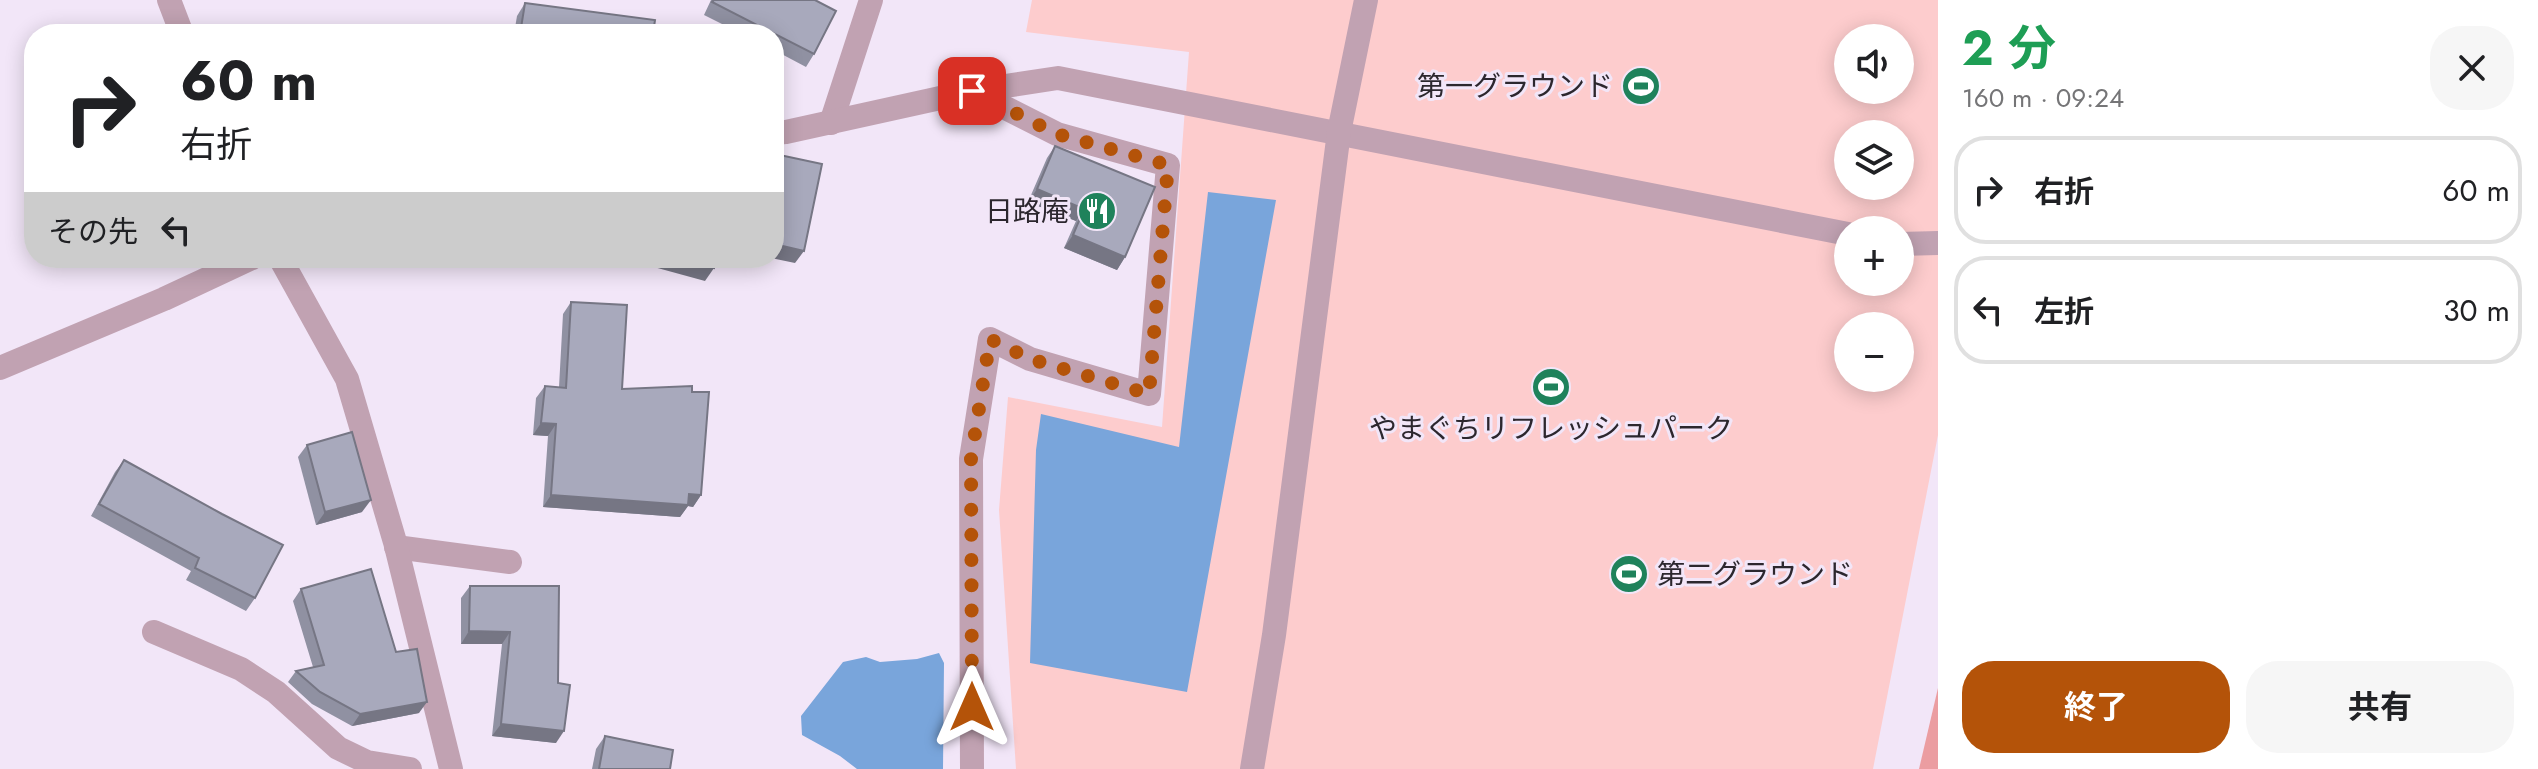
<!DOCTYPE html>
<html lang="ja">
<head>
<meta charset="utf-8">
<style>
	:root { --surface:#fff; --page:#f6f6f6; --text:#202124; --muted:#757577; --line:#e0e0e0; --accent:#b45309 }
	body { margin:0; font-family:Jost,"Noto Sans JP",sans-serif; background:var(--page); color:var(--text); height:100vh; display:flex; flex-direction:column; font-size:30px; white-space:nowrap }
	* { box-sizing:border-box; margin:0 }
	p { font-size:26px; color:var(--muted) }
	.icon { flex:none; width:44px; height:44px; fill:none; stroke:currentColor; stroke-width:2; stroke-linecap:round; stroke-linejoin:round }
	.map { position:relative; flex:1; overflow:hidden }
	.drawer { display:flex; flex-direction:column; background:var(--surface); width:600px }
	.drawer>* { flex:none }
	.guide { position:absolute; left:24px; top:24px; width:760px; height:244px; border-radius:32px; box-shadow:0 4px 20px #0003; background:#fff; color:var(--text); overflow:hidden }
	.buttons { position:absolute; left:1834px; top:24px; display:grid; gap:16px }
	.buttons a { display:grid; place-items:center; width:80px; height:80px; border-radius:50%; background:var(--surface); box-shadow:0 4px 20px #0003; font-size:40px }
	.pin { position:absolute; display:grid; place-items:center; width:68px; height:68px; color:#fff; margin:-34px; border-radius:16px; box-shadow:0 4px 12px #0006 }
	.me { position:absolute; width:88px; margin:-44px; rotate:0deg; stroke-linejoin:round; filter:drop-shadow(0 0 6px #0008) }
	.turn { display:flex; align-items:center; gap:28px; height:168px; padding:0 24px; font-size:36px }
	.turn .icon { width:104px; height:104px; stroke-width:2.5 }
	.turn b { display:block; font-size:56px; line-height:68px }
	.then { display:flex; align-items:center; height:76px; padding:0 24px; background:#0003; gap:16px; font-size:30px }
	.round { display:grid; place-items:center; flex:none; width:84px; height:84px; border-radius:32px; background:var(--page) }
	.head { display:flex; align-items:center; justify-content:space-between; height:136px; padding:0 24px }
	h1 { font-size:48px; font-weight:700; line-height:60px; color:#1e9e55 }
	.cta { display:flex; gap:16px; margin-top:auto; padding:16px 24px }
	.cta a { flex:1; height:92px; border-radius:32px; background:var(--accent); color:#fff; font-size:32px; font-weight:700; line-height:92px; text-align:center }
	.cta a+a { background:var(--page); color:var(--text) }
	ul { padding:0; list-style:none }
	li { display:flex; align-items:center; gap:24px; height:108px; margin:0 16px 12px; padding:0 8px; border:4px solid var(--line); border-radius:32px }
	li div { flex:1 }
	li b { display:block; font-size:30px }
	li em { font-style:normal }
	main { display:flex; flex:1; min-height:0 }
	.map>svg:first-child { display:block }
	.green { fill:#fdcccd; fill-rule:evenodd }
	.forest { fill:#eb9da1 }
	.water { fill:#79a5db }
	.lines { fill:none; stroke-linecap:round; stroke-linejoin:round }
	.service { stroke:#c1a2b2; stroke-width:24 }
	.minor { stroke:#c1a2b2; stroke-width:24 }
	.wall { fill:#9091a2 }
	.shaded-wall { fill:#767684 }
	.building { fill:#a8a9bc; stroke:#767684; stroke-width:2 }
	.route { stroke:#b45309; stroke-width:14; stroke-dasharray:0 25.2 }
	.labels { text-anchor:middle; stroke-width:6; stroke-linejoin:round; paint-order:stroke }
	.poi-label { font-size:28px; fill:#2c272e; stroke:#f2e6f8; text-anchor:end }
</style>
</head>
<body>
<main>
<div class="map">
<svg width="1938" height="769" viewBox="0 0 1938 769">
	<rect width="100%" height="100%" fill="#f2e6f8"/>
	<path class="green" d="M1032,0H1938V435L1873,769H1016L999,510L1008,397L1162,427L1189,52L1026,32ZM1848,38H1900V90H1848ZM1848,134H1900V186H1848ZM1848,230H1900V282H1848ZM1848,326H1900V378H1848Z"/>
	<path class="forest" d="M1938,688V769H1919Z"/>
	<g class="water">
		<path d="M1208,192L1276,200L1187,692L1030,663L1036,450L1041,414L1179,447Z"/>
		<path d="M939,653L944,663L943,769H857L840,756L802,735L801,716L843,662L866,657L880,662L917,659Z"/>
	</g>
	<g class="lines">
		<g class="service">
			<path d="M396,547L510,562"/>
			<path d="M154,632L241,669L276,692L338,748L367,762L410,769"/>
		</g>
		<g class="minor">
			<path d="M169,0L182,34"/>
			<path d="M972,91L1057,134L1168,165L1149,394L1030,359L990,339L971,459L972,769"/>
			<path d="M831,123L871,0"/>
			<path d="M774,133L786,132L972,91L1058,78L1848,234"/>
			<path d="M1900,244L1938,243"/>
			<path d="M280,258L347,379L395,542L451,769"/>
			<path d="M0,368L164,299L252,258"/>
			<path d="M1252,769L1274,635L1339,132L1366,0"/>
		</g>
	</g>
	<g class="wall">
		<path d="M711,0H815L814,54L806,67L774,50V34H742L704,15Z"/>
		<path d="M525,3L653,34H514L517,16Z"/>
		<path d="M1055,146L1125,257L1117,270L1064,248L1076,221L1028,202L1047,158Z"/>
		<path d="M571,302L622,389L701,495L693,507L688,506L680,517L543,507L548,436L533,435L536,398L545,386L559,387L563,314Z"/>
		<path d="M307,445L362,512L316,525L298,457Z"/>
		<path d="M124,460L255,598L246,611L186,580L191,571L91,516L115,472Z"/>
		<path d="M470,586H559L556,743L492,736L502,644H461V598Z"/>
		<path d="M301,589L396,652L419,713L352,726L312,704L288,682L296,671L313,667L293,601Z"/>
		<path d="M605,736L670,769H592L596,749Z"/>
	</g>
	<g class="shaded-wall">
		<path d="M1037,189L1084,209L1076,221L1028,202Z"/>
		<path d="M1073,235L1125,257L1117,270L1064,248Z"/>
		<path d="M774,244L804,251L795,263L771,258H774Z"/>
		<path d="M621,258H676L714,268L705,281Z"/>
		<path d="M541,423L556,424L548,436L533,435Z"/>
		<path d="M689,494L701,495L693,507L688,506L680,517L543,507L551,495Z"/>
		<path d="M371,500L362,512L316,525L325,512Z"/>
		<path d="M469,631L510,632L502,644H461Z"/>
		<path d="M427,702L419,713L352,726L360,714Z"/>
		<path d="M501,724L564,731L556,743L492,736Z"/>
	</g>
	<g class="building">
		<path d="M714,0H815L836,11L814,54L712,2Z"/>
		<path d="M525,3L655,20L653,34H520Z"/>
		<path d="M1055,146L1155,187L1125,257L1073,235L1084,209L1037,189Z"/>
		<path d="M775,154L822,164L804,251L774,244V159Z"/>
		<path d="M676,258H716L714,268Z"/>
		<path d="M571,302L627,305L622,389L692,386V392H709L701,495L689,494L688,505L551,495L556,424L541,423L545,386L566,388Z"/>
		<path d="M352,432L371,500L325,512L307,445Z"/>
		<path d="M124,460L222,514L283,545L255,598L195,568L199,558L99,504Z"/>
		<path d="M371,569L396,652L417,649L427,702L360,714L320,692L296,671L324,665L301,589Z"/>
		<path d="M470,586H559L558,683L570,685L564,731L501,724L510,632L469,631Z"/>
		<path d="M605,736L673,750L670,769H599Z"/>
	</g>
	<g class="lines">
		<path class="route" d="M972,91L1057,134L1168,165L1149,394L1030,359L990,339L971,459L972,707"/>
	</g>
	<defs>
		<g id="stadium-disc" transform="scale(2)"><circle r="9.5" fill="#1f825b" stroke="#f2e6f8"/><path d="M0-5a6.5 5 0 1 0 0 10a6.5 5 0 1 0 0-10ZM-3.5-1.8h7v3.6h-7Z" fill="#fff"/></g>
		<g id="restaurant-disc" transform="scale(2)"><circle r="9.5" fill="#1f825b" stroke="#f2e6f8"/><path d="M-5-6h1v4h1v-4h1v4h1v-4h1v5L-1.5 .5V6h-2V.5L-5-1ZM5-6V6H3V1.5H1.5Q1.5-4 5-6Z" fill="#fff"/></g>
	</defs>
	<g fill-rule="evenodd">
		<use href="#stadium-disc" x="1641" y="86"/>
		<use href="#restaurant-disc" x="1097" y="211"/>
		<use href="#stadium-disc" x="1551" y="387"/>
		<use href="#stadium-disc" x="1629" y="574"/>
	</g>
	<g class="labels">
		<g class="poi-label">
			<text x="1613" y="96">第一グラウンド</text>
			<text x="1069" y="221">日路庵</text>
			<text x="1551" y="438" text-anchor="middle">やまぐちリフレッシュパーク</text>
			<text x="1657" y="584" text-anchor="start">第二グラウンド</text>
		</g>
	</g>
</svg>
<div class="buttons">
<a><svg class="icon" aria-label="sound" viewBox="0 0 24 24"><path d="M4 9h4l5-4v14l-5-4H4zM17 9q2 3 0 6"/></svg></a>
<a><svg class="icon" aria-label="layers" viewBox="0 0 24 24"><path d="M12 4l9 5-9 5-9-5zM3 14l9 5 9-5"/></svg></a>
<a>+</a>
<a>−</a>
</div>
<div class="pin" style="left:972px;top:91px;background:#d93025"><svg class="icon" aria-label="arrive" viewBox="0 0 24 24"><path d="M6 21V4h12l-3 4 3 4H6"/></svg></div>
<svg class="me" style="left:972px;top:707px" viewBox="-20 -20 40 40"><path d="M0-17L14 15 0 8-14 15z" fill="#b45309" stroke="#fff" stroke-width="4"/></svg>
<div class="guide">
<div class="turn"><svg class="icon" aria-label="right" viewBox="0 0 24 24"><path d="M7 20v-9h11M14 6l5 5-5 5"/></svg><div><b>60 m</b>右折</div></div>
<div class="then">その先<svg class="icon" aria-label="left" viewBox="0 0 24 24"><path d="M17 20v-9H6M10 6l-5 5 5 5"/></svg></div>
</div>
</div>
<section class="drawer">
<div class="head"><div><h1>2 分</h1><p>160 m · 09:24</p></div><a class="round"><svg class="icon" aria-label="close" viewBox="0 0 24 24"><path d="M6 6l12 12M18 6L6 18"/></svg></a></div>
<ul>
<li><svg class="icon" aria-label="right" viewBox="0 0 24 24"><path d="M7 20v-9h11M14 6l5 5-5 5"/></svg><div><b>右折</b></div><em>60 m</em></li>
<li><svg class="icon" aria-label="left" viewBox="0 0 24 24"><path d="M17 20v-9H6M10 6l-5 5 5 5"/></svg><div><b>左折</b></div><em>30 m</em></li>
</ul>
<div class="cta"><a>終了</a><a>共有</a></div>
</section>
</main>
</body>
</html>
